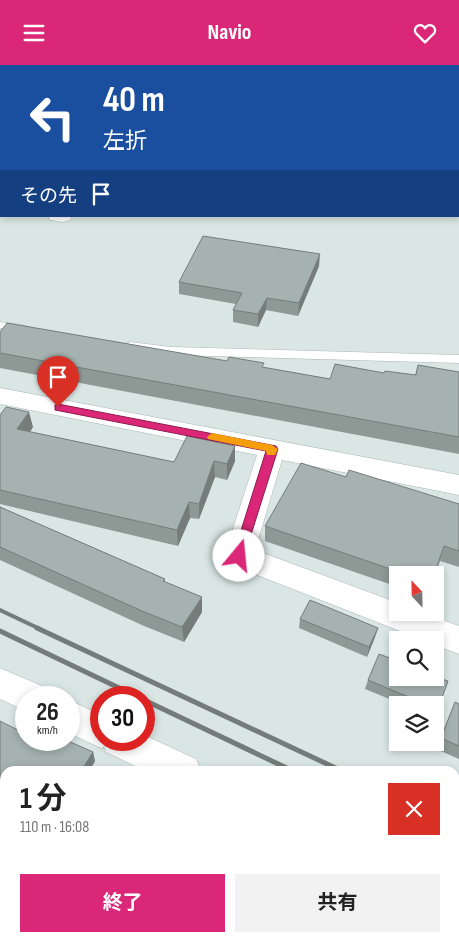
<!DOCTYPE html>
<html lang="ja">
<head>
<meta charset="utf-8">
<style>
	:root { --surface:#fff; --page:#f2f2f2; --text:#222; --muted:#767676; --accent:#db2777 }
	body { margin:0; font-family:"Sofia Sans Condensed","Noto Sans JP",sans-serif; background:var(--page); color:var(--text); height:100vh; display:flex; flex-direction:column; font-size:19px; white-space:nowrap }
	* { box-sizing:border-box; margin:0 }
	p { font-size:16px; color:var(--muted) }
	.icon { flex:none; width:28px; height:28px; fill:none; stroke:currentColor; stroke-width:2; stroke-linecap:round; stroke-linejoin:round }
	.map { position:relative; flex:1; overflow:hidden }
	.side { position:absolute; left:0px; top:701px; width:460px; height:176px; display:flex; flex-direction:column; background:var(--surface); border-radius:15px 15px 0 0; box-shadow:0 2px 8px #0003 }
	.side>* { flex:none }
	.banner { position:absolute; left:0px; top:0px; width:460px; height:152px; box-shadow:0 2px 8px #0003; background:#1a4fa0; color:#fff; overflow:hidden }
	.needle { width:32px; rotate:338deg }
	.controls { position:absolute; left:389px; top:501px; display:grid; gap:10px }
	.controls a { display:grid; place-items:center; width:55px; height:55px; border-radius:0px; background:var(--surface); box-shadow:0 2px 8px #0003; font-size:25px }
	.speed { position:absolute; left:15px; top:621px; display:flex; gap:10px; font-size:25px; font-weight:700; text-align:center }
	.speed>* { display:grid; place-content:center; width:65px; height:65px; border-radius:50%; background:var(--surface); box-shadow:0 2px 8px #0003; line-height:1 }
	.speed small { font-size:12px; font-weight:400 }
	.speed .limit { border:8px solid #d22; background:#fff; color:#111 }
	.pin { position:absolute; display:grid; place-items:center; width:42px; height:42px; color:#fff; margin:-51px -21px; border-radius:50% 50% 50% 0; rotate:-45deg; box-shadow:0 0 5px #0007 }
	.pin .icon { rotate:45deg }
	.me { position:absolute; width:55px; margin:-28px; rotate:17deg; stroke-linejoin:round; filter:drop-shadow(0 0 4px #0008) }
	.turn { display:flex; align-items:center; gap:18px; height:105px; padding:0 20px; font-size:22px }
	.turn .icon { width:65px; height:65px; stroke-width:2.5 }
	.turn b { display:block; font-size:35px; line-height:42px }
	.then { display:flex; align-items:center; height:48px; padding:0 20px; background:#0003; gap:10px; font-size:19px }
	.round { display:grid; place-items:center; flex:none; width:52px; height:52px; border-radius:0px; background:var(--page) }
	.overview { display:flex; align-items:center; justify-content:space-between; height:85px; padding:0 20px }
	h1 { font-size:30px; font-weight:700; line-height:38px }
	.cta { display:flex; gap:10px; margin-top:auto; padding:10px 20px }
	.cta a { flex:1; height:58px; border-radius:0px; background:var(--accent); color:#fff; font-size:20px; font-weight:700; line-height:58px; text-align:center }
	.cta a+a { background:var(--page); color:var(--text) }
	header { display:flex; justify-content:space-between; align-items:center; height:65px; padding:0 20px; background:var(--accent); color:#fff; font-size:22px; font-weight:700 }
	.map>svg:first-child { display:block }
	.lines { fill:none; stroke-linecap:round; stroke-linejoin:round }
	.service-casing { stroke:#abb7b4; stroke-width:1 }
	.minor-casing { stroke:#abb7b4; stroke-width:1 }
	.service { fill:#fff; fill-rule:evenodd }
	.minor { fill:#fff; fill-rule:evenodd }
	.rail-far1 { stroke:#747c7a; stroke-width:4 }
	.rail { stroke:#747c7a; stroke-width:5 }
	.wall { fill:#8e9996 }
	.shaded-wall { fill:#747d7a }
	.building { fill:#a5b2af; stroke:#747d7a }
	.route { fill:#db2777; stroke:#8e194d }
	.slow { fill:#f59e0b }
</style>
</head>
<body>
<header><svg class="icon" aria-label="menu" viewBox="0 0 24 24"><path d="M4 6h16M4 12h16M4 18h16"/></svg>Navio<svg class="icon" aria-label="heart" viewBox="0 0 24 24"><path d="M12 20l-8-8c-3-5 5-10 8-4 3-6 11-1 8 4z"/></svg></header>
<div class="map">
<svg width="459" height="877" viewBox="0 0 459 877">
	<rect width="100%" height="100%" fill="#d9e6e3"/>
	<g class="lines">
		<g class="service-casing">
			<g id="service">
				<path d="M0,257L23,260L29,263L23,266L0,263Z"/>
				<path d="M130,277L171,282L459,290V298L171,290L126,282L124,280Z"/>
			</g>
		</g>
		<g class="minor-casing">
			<g id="minor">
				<rect x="39" y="0" width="14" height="1"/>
				<path d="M0,137L1,138V149H0Z"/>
				<path d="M48,151H72L70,155L63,157L50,155Z"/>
				<path d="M0,323L459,410V430L282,395L255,485L398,538V548H422L459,561V589L435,580V575H423L229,499L224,491L257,390L0,339Z"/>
				<path d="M0,603L42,621L46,632H26V646L0,634Z"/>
				<path d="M69,635L101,650V675H144V670L196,694L201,706H146L106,687L104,682L101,683L69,668Z"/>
				<path d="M0,789L5,791V830L0,828Z"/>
				<path d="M455,822L459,824V864L455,862Z"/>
				<path d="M95,872H142L143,877H97Z"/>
				<path d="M207,872H248L246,877H206Z"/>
			</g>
		</g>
		<use href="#service" class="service"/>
		<use href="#minor" class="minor"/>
		<path class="rail-far1" d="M0,545L40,564"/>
		<g class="rail">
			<path d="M37,563L342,706"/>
			<path d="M0,566L138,632"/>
			<path d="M144,635L293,706"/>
			<path d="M455,758L459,760"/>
			<path d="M455,783L459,785"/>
		</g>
	</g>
	<g class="wall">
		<path d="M319,201L298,251L266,245L258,262L233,257V245L236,239L179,229V217Z"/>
		<path d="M0,267L227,296L330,314L384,308L415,310L418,300L459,307V389L0,303Z"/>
		<path d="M0,350L33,362L30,367L174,397L235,381V396L227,415L215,412L199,454L190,453L178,481L0,439Z"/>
		<path d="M346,412L459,439V502L440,496L435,510H398V522L265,476V461Z"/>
		<path d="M0,442L165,514V517L202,547L184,577L144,561L0,495Z"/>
		<path d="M300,554L378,563L375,572L367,592L299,563Z"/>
		<path d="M439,613L438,644L435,653V640H404L365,624L368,615Z"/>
		<path d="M455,637L459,639V694L436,684Z"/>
		<path d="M0,656L26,675L93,687L95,696L89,706H5V765L0,763Z"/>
		<path d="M152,872H167L165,877H160Z"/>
		<path d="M263,872H287L285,877H270Z"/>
	</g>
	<g class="shaded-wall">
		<path d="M320,189L319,201L298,251L299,238Z"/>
		<path d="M267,233L266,245L258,262V249Z"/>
		<path d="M29,347L33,362L21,380L17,364Z"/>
		<path d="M235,381V396L227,415V399Z"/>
		<path d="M214,396L215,412L199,454V439Z"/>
		<path d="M189,437L190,453L178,481L177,465Z"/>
		<path d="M202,532V547L184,577L182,562Z"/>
		<path d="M378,563L375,572L367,592L369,582Z"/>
		<path d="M93,687L95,696L89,706H81Z"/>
		<path d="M47,872H53L51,877H44Z"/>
		<path d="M163,872H167L165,877H164Z"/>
	</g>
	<g class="building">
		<path d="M0,0H20L19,1H1V44V42H0Z"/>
		<path d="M148,0H424L425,1H148Z"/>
		<path d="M1,53V79H0V54Z"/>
		<path d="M203,171L320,189L299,238L267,233L258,249L233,245L242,228L179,217Z"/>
		<path d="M7,258L227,296L229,292L264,298L262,302L330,314L335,299L384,308L385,306L416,310L418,300L459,307V372L0,288V267Z"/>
		<path d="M6,342L29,347L17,364L174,397L187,371L235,381L227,399L214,396L199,439L189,437L177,465L0,425V350Z"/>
		<path d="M301,398L346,412L349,405L459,439V486L444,481L434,510H408L265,461Z"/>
		<path d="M0,442L165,514L163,516L202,532L182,562L142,546L0,482Z"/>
		<path d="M310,535L378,563L369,582L300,554Z"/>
		<path d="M379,589L398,596V612H435V602L442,604L439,613L448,616L438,644L435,643V640H428L368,615Z"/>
		<path d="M455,637L459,639V681L441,673Z"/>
		<path d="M0,656L26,669V675H66L93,687L81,706H5V760L0,758Z"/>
		<path d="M0,833L5,835V872H47L44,877H0Z"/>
		<path d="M268,872H286L284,877H276Z"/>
		<path d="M374,872H403L412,877H373Z"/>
	</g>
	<path class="route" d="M58,339L276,381L278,384L243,495H234L233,491L266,386L55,345V340Z"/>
	<path class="slow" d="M212,368L272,380L278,384L275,390H267L266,386L208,374L207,372Z"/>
</svg>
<div class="controls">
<a><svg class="needle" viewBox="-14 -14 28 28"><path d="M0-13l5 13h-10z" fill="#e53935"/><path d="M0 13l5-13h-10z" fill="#767676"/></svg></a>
<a><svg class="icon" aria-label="search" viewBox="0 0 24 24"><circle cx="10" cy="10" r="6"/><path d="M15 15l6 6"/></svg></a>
<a><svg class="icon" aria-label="layers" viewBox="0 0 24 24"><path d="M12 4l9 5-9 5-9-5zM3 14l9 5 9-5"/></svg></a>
</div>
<div class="speed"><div>26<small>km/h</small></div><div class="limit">30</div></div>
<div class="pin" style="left:58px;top:342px;background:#d93025"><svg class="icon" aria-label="arrive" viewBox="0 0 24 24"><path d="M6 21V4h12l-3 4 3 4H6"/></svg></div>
<svg class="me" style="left:239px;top:491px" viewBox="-20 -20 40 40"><circle r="19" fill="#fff"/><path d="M0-13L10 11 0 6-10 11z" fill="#db2777"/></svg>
<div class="banner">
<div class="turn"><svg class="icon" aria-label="left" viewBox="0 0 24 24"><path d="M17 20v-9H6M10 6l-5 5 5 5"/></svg><div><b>40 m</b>左折</div></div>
<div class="then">その先<svg class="icon" aria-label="arrive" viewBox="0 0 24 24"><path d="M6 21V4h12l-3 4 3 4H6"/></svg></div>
</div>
<section class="side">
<div class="overview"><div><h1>1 分</h1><p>110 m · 16:08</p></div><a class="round" style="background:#d93025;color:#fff"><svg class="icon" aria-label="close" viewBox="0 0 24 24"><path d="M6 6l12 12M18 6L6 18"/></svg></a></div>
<div class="cta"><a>終了</a><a>共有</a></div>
</section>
</div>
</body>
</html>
